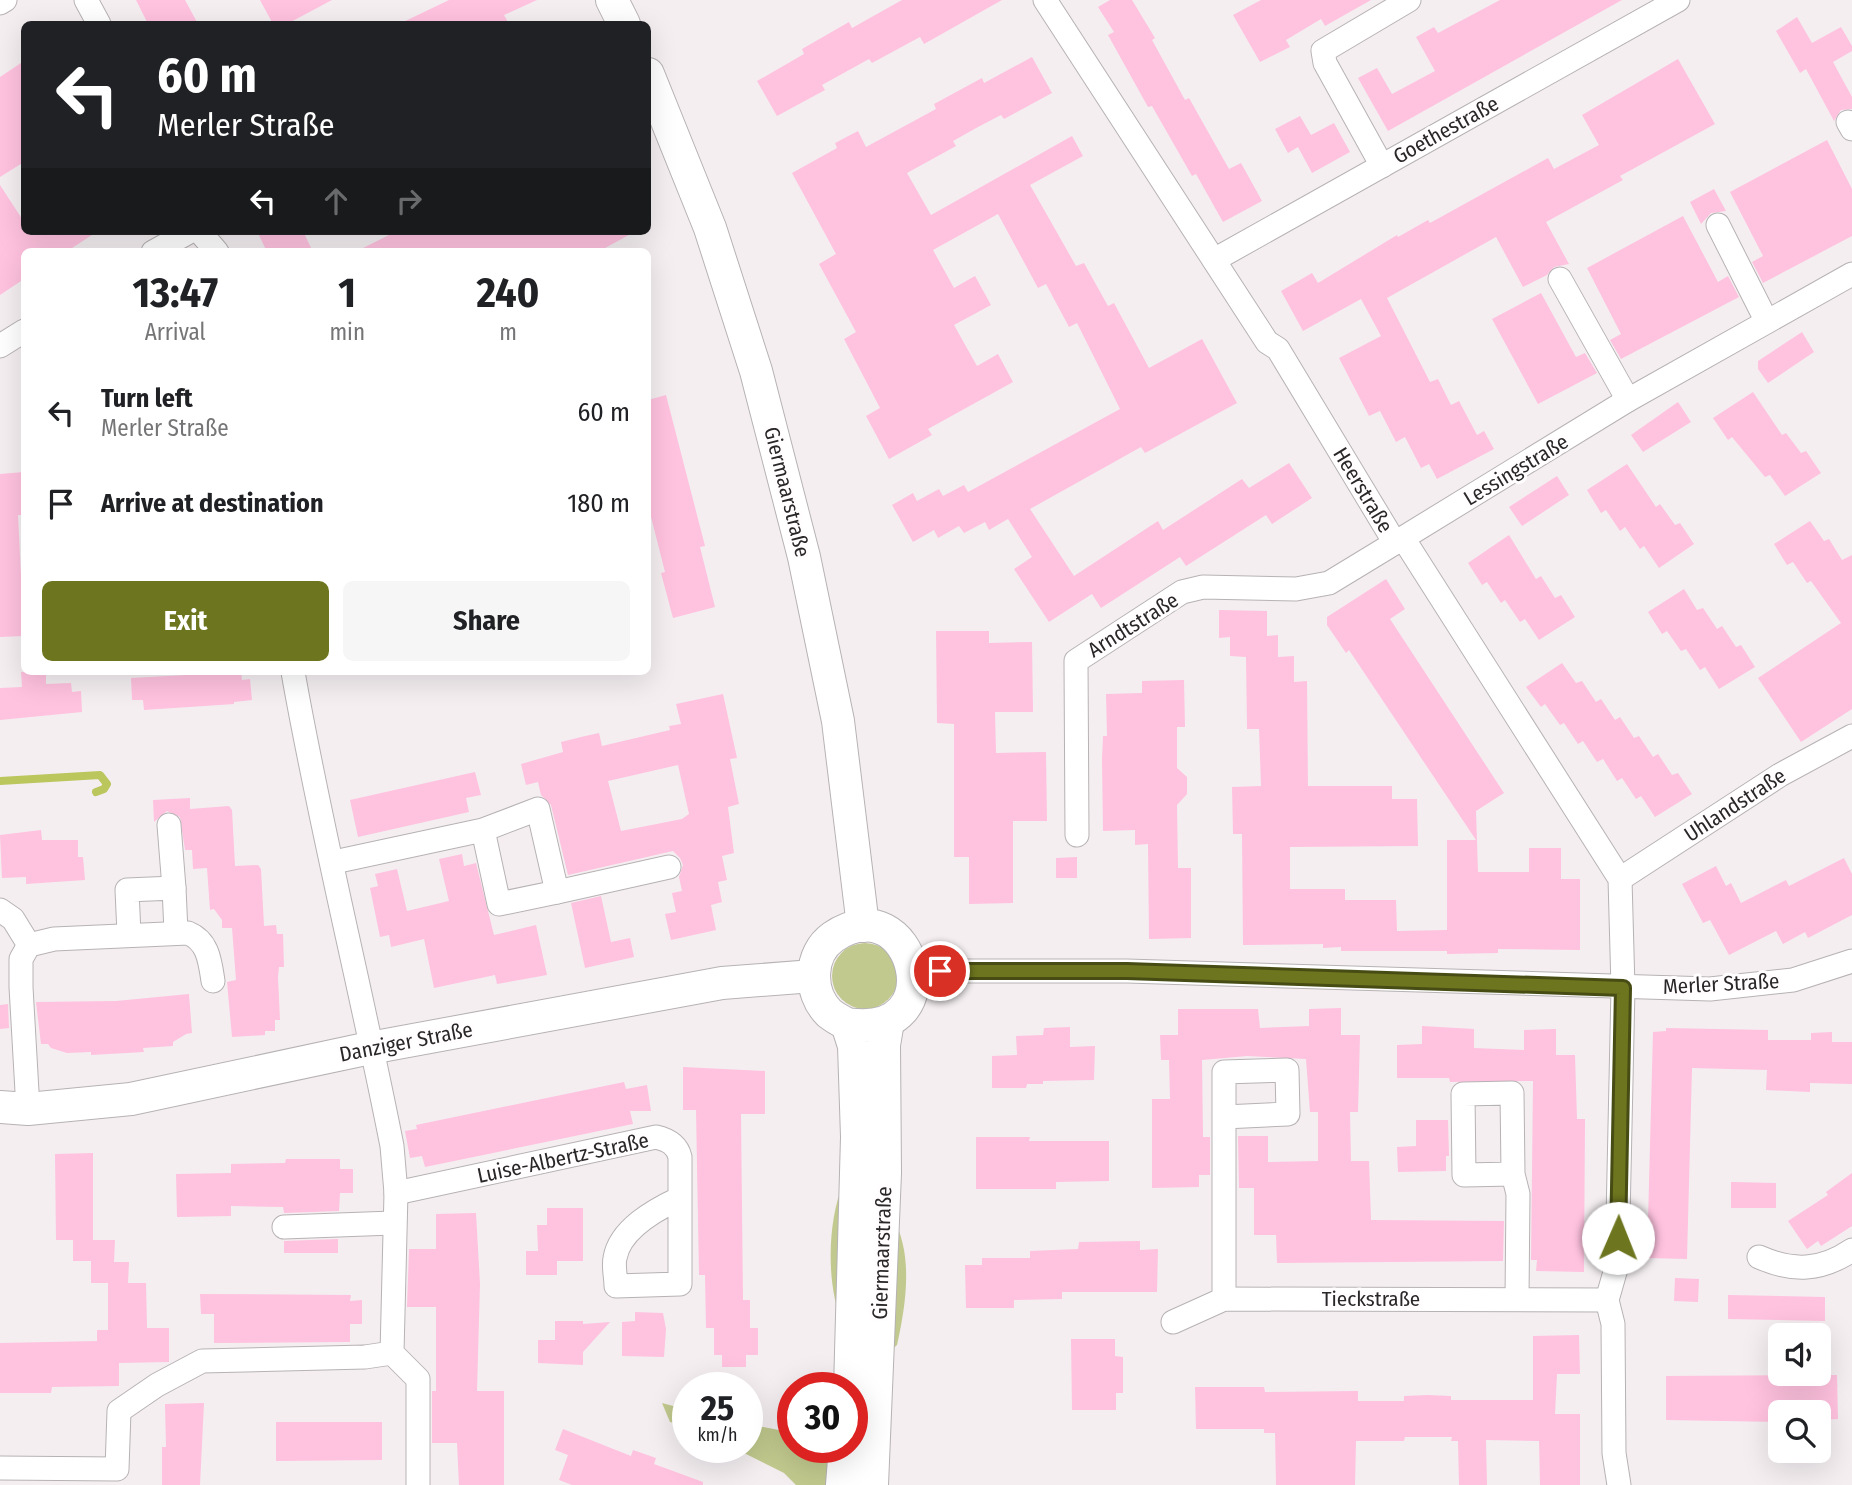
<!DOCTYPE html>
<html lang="en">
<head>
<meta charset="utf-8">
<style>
	:root { --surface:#fff; --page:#f6f6f6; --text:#202124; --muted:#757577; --accent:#6d751e }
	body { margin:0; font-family:"Fira Sans Condensed",sans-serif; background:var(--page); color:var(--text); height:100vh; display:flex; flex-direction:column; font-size:26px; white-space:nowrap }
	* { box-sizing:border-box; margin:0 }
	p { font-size:23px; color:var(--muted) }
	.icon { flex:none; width:38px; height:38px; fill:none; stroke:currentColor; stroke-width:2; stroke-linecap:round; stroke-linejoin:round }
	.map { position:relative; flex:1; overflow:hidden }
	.drawer { position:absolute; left:21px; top:248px; width:630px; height:427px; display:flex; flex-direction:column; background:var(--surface); border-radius:10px; box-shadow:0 7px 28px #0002 }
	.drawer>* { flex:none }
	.top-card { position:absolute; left:21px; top:21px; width:630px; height:214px; border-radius:10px; box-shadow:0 7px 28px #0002; background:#202124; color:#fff; overflow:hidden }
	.fabs { position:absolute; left:1768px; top:1323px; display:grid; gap:14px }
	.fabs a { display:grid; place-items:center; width:63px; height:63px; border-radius:10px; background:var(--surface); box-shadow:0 7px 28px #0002; font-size:35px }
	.speed { position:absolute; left:672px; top:1372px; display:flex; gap:14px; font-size:35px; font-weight:700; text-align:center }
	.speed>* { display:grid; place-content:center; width:91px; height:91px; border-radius:50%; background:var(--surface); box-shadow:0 7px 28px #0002; line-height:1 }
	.speed small { font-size:18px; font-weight:400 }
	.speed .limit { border:10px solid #d22; background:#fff; color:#111 }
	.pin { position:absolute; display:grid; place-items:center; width:60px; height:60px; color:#fff; margin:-30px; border:4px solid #fff; border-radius:50%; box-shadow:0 2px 7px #0007 }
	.me { position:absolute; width:77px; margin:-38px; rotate:1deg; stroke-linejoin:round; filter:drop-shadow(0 0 5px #0008) }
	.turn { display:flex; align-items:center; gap:24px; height:147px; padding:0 21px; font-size:32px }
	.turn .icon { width:91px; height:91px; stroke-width:2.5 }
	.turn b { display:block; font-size:49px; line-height:60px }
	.lanes { display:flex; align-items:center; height:66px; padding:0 21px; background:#0003; justify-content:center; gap:35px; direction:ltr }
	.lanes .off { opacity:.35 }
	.eta { display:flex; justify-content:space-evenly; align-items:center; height:119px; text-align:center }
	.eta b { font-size:42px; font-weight:700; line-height:49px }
	.cta { display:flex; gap:14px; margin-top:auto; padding:14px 21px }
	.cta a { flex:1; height:80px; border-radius:10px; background:var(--accent); color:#fff; font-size:28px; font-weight:700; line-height:80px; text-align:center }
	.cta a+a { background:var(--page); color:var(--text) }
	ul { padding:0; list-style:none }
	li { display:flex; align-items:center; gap:21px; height:91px; padding:0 21px }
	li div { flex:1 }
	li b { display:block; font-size:26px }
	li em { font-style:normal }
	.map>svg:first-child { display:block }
	.green { fill:#c1c98e }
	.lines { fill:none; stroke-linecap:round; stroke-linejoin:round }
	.stream { stroke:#bbc65d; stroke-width:8 }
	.building { fill:#ffc2df; fill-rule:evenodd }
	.street-casing { stroke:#b7b2b4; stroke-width:25 }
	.secondary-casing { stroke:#b7b2b4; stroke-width:34 }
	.street { stroke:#fff; stroke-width:23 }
	.secondary { stroke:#fff; stroke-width:32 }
	.route-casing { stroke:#474c14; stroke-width:18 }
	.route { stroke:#6d751e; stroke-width:12 }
	.labels { text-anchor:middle; stroke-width:6; stroke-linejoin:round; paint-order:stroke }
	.street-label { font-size:21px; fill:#292728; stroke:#fffdfe }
</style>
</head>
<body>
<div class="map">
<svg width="1852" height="1485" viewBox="0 0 1852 1485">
	<rect width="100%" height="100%" fill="#f4eef1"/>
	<g class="green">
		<circle cx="865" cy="976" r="33"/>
		<path d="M843,1185V1324C826,1288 827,1221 843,1185Z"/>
		<path d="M892,1216C914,1254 906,1304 897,1345L890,1351Z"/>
		<path d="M662,1403L688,1410V1427L670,1422Z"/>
		<path d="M747,1424L784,1431L795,1449L828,1450L832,1456L828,1485H796L784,1473L732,1447H747Z"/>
	</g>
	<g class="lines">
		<path class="stream" d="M0,781L100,775L107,784L104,789L96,792"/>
	</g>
	<g class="building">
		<path d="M136,0H185L198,24H148Z"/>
		<path d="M260,0H332L287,24H273Z"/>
		<path d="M449,0H537L504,15L509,24H399Z"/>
		<path d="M902,0H1002L924,44L920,37L872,63L869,59L822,85L825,90L777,116L757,81L804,54L802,49L849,22L852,28Z"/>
		<path d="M1110,0H1132L1155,38L1152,40L1185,100L1189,98L1229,169L1241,163L1262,201L1223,222L1196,174L1192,176L1152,106L1148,107L1108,35L1114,32L1098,7Z"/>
		<path d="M1261,0H1371L1325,26L1321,19L1286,40L1290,47L1260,62L1233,15Z"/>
		<path d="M1500,0H1622L1388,131L1358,78L1377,68L1392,94L1435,71L1416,37L1434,27L1438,33Z"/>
		<path d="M1797,17L1812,43L1841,27L1852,46V51L1833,62L1852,97V109L1841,110L1834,121L1806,69L1800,73L1776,31Z"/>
		<path d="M1032,57L1052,93L1004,119L1001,115L978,127L953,141L956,146L907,173L931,215L1072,136L1083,156L1030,185L1076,266L1084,263L1108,306L1114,303L1149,368L1202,339L1237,403L1145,453L1141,447L1030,509L1074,576L1158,521L1163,530L1242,479L1249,488L1289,463L1312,498L1272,524L1266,515L1186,566L1180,557L1101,608L1092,594L1049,622L1014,569L1032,557L1008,519L989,530L985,522L964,533L959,526L938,538L934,530L913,542L892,505L913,493L917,501L939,489L943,496L964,485L968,492L1120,409L1077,323L1069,327L1046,284L1038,288L998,214L933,250L954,288L975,276L991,305L954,325L977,366L998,354L1013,382L928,429L932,435L889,459L866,416L880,408L844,339L856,332L819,264L836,254L792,173L837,148L835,143L858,131L866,147L936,109L934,104L982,78L984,83Z"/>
		<path d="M1678,59L1715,124L1620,176L1623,180L1546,222L1569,264L1554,267L1547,275L1523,287L1496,237L1387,298L1430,382L1438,379L1451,405L1459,401L1477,435L1484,431L1494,449L1437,479L1429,464L1421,468L1405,437L1396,442L1380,411L1369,416L1339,358L1381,336L1361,299L1303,331L1281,291L1312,273L1318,283L1397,235L1398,237L1428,220L1430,223L1548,158L1554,169L1599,145L1582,115Z"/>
		<path d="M24,61V162L0,177V77Z"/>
		<path d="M1300,116L1311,135L1334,123L1350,152L1312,173L1298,147L1288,153L1275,129Z"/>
		<path d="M1827,140L1852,189V236L1763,283L1752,262L1763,256L1730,192Z"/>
		<path d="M0,185L24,222V231H98L66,252H24V279L0,295Z"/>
		<path d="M1714,189L1726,211L1711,213L1701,224L1690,202Z"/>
		<path d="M1683,216L1718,282L1728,276L1739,297L1621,359L1610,340L1621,334L1587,268Z"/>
		<path d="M257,231H303L313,252H267Z"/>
		<path d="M397,231H636L598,252H355Z"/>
		<path d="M1541,293L1576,357L1585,353L1597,373L1538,404L1492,319Z"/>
		<path d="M1802,332L1814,352L1768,383L1758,369V361Z"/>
		<path d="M1753,392L1782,435L1786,433L1801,453L1806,451L1821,473L1785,496L1770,475L1765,477L1732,437L1728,440L1713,418Z"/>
		<path d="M666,395L705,546L700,547L715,607L673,618L661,573L665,572L648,505V400Z"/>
		<path d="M1678,402L1691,422L1643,452L1631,435Z"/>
		<path d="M1627,464L1656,507L1660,504L1675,525L1680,523L1694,544L1659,568L1644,546L1640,549L1625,527L1620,531L1606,510L1601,513L1587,490Z"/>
		<path d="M24,472V515H18L24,636L0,637V474Z"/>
		<path d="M1557,476L1569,495L1522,526L1509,507Z"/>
		<path d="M1810,521L1824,541L1829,539L1842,560L1852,555V709L1801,742L1758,678L1841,623L1811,581L1807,583L1793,562L1787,565L1774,544Z"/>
		<path d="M1509,535L1536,579L1541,576L1555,598L1561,595L1575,617L1539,640L1525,619L1520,622L1505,600L1501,603L1487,582L1482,585L1468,563Z"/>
		<path d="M1386,579L1405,609L1390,619L1504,793L1476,811L1478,872H1529V848H1561V879H1580V950L1498,949V953L1447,954V951H1341V947L1323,948V944L1243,945L1242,834H1233L1232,787L1261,786L1259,729H1247L1246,657L1230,656V637L1219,638V610L1267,611V636L1278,635V657L1294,656V682L1307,681L1308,786H1392V799H1417L1418,846L1290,847V889H1345V900H1396L1397,931L1447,930V840H1476L1349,650L1346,653L1327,625V617Z"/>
		<path d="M1684,589L1697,610L1703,608L1717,629L1722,626L1736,647L1741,645L1755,667L1719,689L1705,667L1700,670L1686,649L1681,651L1667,631L1662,634L1648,612Z"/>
		<path d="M936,631H989V643L1032,642L1033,712H995L996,753L1046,752L1047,821H1013V903L969,904V857H954V724L937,723Z"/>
		<path d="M1562,663L1576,683L1582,681L1596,702L1601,699L1615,720L1620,717L1634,738L1639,736L1653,757L1658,754L1672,775L1678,773L1692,794L1655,817L1641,796L1636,799L1622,778L1617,781L1603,759L1597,762L1583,741L1578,744L1564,723L1560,725L1545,704L1541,707L1526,687Z"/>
		<path d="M21,672H46V684L71,683L72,692L81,691L82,712L0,720V688L22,687Z"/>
		<path d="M241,672L242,680L250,679L252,700L234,702V704L144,710L143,700H132L131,678Z"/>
		<path d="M1184,680L1185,727H1177V768L1187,777V794L1177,805L1178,868H1191V938L1149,939L1148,844L1135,845V830L1103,831L1102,759L1103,736H1107L1106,694L1142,693V681Z"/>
		<path d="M723,694L737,758L730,759L739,804L728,807L734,853L722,856L727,880L718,882L722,902L711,905L716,930L671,940L665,914L676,912L672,893L682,891L679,877L683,865L680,858L673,851L568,875L551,805L541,795L538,782L526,785L521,764L563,752L561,742L581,737L599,733L602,746L670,730L669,726L681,724L676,704ZM678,765L689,814L682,819L621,831L608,781Z"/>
		<path d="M475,772L481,795L466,798L469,812L358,837L350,800Z"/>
		<path d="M190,798V809L229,806L232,810L235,866L258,865L261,869L264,926L276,925L277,934H283L284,967H279L278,977L280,1020H275V1031H265V1035L232,1037L227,982L236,980L232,928H222V920L214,909L210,910L207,868L193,869L192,850H185L180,817L167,811L154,822L153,800Z"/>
		<path d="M41,830L42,840H78V857H83L85,880L26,884V877L2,878L0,835Z"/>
		<path d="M462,854L464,866L476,863L494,935L536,925L547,975L497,984L495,975L434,988L424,939L391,947L389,935L380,937L370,888L378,886L375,874L397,869L407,911L449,901L439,859Z"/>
		<path d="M1077,857V878H1056V858Z"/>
		<path d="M1844,858L1852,874V915L1808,938L1805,932L1783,944L1776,931L1729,955L1710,920L1703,923L1682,884L1716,866L1726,886L1731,883L1741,903L1786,880L1789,886Z"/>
		<path d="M601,896L611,942L630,938L634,957L585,968L571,903Z"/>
		<path d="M189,994L192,1033L186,1034L173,1042V1046L143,1048L144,1052L91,1055V1052L67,1053L51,1048L48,1044H41L36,1002L116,1001Z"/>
		<path d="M8,1004L9,1028L0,1029V1005Z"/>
		<path d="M1341,1008V1035H1360L1358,1112H1350L1351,1161H1369L1371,1220L1504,1221L1503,1261L1277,1263L1276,1235H1254V1188H1239L1238,1136H1268V1162L1318,1161V1112H1310L1306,1059L1247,1056L1202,1060L1203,1137H1210V1175H1199V1187L1152,1188V1099H1170L1169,1060H1161L1160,1035H1178V1009H1258L1260,1028L1309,1026V1009Z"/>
		<path d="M1422,1026L1474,1029V1048L1524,1050V1030L1556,1029V1055H1575L1577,1119H1585L1584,1272L1536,1271L1537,1260H1531L1533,1081L1450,1082L1449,1078H1397V1045L1422,1044Z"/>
		<path d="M1070,1027V1047L1095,1046L1094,1080L1043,1081V1084H1027L1026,1088H992V1056L1017,1055L1016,1036L1043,1035L1044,1028Z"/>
		<path d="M1666,1028L1768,1030V1040H1811V1033L1832,1032V1042H1852V1084L1810,1083V1092L1766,1090L1767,1070L1692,1068L1687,1259L1647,1258L1653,1032L1666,1031Z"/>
		<path d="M683,1067L765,1071V1114H741L743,1300H750V1328H758V1355H746V1367H722V1355H714V1328H706L705,1275H699L696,1110H683Z"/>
		<path d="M624,1082L626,1089L647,1085L651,1111H630L633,1124L425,1167L422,1156L410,1158L405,1131L417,1129L416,1125Z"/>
		<path d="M1416,1120H1448L1449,1156H1446V1171L1398,1172L1397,1147L1416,1146Z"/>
		<path d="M976,1137H1030L1029,1141H1109V1181L1056,1182V1189H976Z"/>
		<path d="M93,1153V1240H115L114,1262H129L128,1283H146L147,1328H169V1362L119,1363V1386L52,1387L51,1393H0V1343L97,1341V1330H108V1283H91V1261H73V1240H56L55,1154Z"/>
		<path d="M286,1159H340V1169H353V1193H340L339,1211L284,1213L283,1207L231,1206V1216L177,1217L176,1174L231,1173V1164L285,1163Z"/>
		<path d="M1852,1173V1226L1821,1246L1818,1241L1807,1249L1788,1221L1828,1195L1826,1192Z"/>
		<path d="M1731,1182L1776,1183V1208H1731Z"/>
		<path d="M547,1208H583V1261H557V1275H526V1251H538L537,1225H547Z"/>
		<path d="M476,1213L480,1284L477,1391H504V1485H459L457,1443H432V1391H436V1307H407L409,1249H436V1214Z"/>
		<path d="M338,1239V1253H284V1241Z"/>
		<path d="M1140,1241V1250L1158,1249L1157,1292H1062V1299L1014,1300V1308H966L965,1265H982V1258H1030V1251L1078,1249L1079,1242Z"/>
		<path d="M1675,1278L1699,1279L1698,1302L1674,1301Z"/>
		<path d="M200,1294L351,1295L350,1301L362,1300V1324H350V1342L214,1343V1314H201Z"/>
		<path d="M1728,1295L1825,1297V1321L1728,1319Z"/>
		<path d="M635,1312L663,1313L666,1329L664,1357L622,1356V1322L635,1321Z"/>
		<path d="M555,1321H583V1324L610,1322L583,1352V1365L538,1363V1340H555Z"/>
		<path d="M1579,1335L1580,1374H1557L1555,1414H1580V1485H1540L1539,1441L1486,1440L1487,1485H1459L1458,1441H1451L1452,1437H1405L1404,1441H1356L1355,1485H1276L1275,1433H1264V1429H1196L1195,1387H1264L1265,1392L1358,1391V1401H1404V1396L1428,1395L1451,1396V1400H1533V1336Z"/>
		<path d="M1071,1339H1115V1356L1123,1357V1393H1116V1410H1072Z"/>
		<path d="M1837,1375L1838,1419L1818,1420V1412H1780V1422L1666,1420V1376Z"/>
		<path d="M204,1403L200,1485H162V1447H166L165,1404Z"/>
		<path d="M276,1422H382V1460L276,1461Z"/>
		<path d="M563,1429L631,1456L633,1450L656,1458L654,1464L703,1482V1485H572L559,1480L568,1455L555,1450Z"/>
	</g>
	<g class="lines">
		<g class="street-casing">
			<g id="street">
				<path d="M86,0L99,24"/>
				<path d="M1045,0L1267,342L1278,349L1395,543"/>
				<path d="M0,3L5,0"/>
				<path d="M1848,122L1852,129"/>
				<path d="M1382,166L1325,63L1323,51L1409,0"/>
				<path d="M1718,225L1766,320"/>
				<path d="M199,231L217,252"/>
				<path d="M153,252L191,231"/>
				<path d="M1214,260L1678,0"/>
				<path d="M1560,279L1628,400"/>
				<path d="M0,346L24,331"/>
				<path d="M1403,538L1628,400L1852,274"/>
				<path d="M293,672C321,831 361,988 392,1146L396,1193L392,1353L418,1379V1485"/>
				<path d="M169,825L174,888"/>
				<path d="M1077,835L1076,661L1182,592L1203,587L1296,589L1329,583L1403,538L1620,879L1623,988L1617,1265L1607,1300L1613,1324L1614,1453L1619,1485"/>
				<path d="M334,862L483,830L499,904L557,892L538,809L483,830"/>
				<path d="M1620,879L1780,775L1852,736"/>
				<path d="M557,892L669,867"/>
				<path d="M0,910L13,919L29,945"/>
				<path d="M129,934L127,890L174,888L176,932"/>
				<path d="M914,971H1127L1710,989L1793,980L1852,961"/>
				<path d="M28,1109L21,987V959L29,945L54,939L188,933C208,941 210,961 213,981"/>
				<path d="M1513,1174L1464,1175L1463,1094L1512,1093L1513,1174L1518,1194L1517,1299"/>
				<path d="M396,1193L656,1137C669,1140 677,1145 680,1157V1284L616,1286C616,1277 613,1266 615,1258C620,1229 655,1210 678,1199"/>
				<path d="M284,1227L393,1223"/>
				<path d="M1759,1257C1793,1272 1821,1271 1852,1250"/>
				<path d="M1224,1299V1072L1287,1070L1288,1114L1224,1117"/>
				<path d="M1173,1322L1224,1299L1607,1300"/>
				<path d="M0,1468L117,1469L119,1411L157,1385L202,1361L365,1357L392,1353"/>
			</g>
		</g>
		<g class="secondary-casing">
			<g id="secondary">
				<path d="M612,0L624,24"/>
				<path d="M648,74L710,228L756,371L804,557L838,721L863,926"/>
				<path d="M847,1024C957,1041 913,882 833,937C809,954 808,992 829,1013C834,1017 841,1021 847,1024L854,1046L857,1137L850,1388"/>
				<path d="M0,1107L28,1109L131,1099L370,1048L722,983L813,976"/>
				<path d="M842,1485L845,1447"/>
				<path d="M872,1485L885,1173L884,1045L888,1021"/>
			</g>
		</g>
		<use href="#street" class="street"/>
		<use href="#secondary" class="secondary"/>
	</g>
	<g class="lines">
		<g class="route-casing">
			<path id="route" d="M940,971H1127L1623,988L1618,1238"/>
		</g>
		<use href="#route" class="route"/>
	</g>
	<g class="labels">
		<g class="street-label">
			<text transform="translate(1446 130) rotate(-29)" y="7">Goethestraße</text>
			<text transform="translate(1516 470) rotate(-31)" y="7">Lessingstraße</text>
			<text transform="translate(1363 490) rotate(59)" y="7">Heerstraße</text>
			<text transform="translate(787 492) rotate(76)" y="7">Giermaarstraße</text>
			<text transform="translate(1133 625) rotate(-32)" y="7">Arndtstraße</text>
			<text transform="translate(1735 805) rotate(-33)" y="7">Uhlandstraße</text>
			<text transform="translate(1721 984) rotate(-3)" y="7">Merler Straße</text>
			<text transform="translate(406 1042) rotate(-11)" y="7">Danziger Straße</text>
			<text transform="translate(563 1158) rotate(-12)" y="7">Luise-Albertz-Straße</text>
			<text transform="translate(882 1253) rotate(-88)" y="7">Giermaarstraße</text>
			<text x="1371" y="1306">Tieckstraße</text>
		</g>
	</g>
</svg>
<div class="fabs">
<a><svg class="icon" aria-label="sound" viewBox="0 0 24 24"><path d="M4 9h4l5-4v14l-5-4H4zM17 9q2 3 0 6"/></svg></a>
<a><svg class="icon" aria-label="search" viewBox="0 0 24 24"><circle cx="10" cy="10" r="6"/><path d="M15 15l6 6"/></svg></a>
</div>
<div class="speed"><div>25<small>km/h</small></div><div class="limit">30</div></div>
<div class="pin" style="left:940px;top:971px;background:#d93025"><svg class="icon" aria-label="arrive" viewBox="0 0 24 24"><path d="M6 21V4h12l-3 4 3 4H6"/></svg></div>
<svg class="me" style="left:1618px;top:1238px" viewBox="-20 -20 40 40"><circle r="19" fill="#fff"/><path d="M0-13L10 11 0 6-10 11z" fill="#6d751e"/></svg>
<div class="top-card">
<div class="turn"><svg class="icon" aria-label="left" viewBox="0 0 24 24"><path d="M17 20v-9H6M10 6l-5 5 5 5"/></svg><div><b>60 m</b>Merler Straße</div></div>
<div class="lanes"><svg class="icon" aria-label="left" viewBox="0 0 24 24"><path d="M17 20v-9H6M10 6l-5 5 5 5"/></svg><svg class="icon off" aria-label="ahead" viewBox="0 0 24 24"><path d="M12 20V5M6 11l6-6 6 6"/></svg><svg class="icon off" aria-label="right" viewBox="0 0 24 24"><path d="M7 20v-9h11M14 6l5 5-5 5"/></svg></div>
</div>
<section class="drawer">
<div class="eta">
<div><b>13:47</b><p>Arrival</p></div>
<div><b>1</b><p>min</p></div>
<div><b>240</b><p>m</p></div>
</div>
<ul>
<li><svg class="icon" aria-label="left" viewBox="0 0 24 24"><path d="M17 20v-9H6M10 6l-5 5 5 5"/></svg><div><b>Turn left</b><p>Merler Straße</p></div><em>60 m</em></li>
<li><svg class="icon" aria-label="arrive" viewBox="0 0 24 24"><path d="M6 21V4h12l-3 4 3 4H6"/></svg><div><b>Arrive at destination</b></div><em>180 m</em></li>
</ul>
<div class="cta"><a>Exit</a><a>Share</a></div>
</section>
</div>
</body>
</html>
